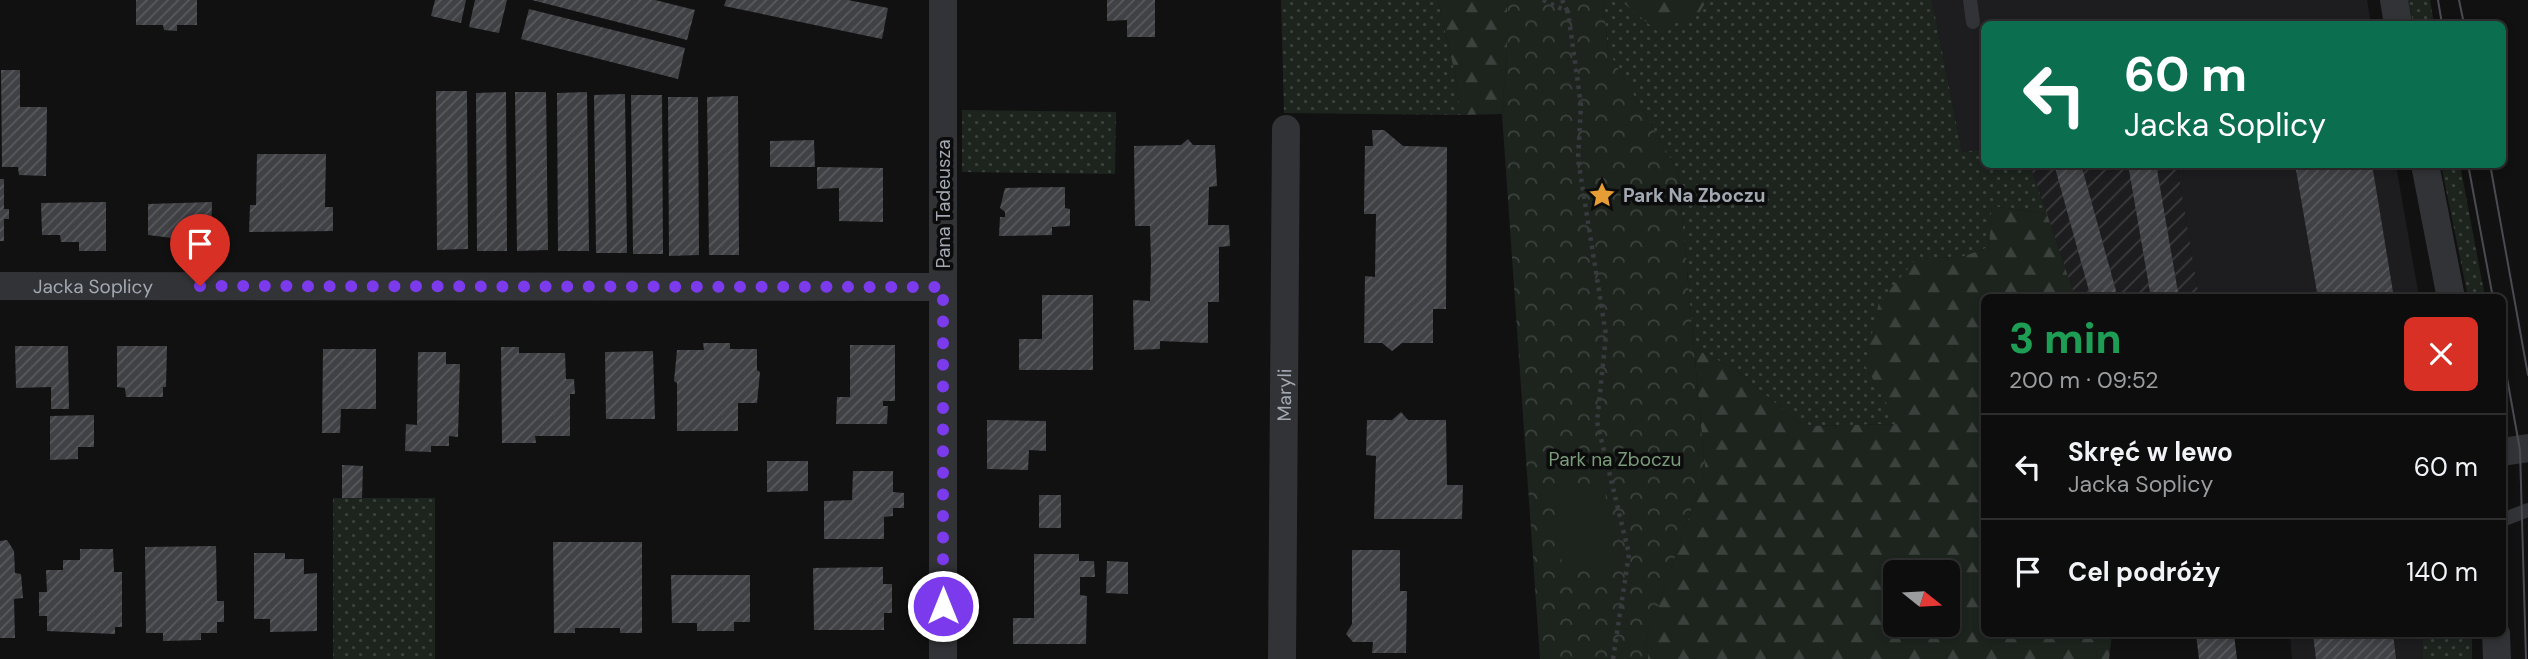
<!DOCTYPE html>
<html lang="pl">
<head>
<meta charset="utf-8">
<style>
	:root { --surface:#0d0d0e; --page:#161617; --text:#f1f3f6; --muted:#9a9c9e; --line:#2d2d2e }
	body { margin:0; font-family:"DM Sans",sans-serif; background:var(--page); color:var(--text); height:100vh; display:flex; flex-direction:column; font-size:26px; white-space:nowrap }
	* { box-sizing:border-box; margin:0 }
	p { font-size:23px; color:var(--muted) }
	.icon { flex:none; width:38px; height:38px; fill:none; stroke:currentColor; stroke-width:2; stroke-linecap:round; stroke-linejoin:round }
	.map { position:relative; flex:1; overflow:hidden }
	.panel { position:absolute; left:1981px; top:294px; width:525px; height:343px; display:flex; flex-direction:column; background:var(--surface); border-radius:10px; box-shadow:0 4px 10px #0003,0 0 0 2px var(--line) }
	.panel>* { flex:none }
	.top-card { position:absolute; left:1981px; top:21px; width:525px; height:147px; border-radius:10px; box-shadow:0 4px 10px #0003,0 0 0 2px var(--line); background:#0b6e4f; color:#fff; overflow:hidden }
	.needle { width:46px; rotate:108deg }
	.fabs { position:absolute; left:1883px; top:560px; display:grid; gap:14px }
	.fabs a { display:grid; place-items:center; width:77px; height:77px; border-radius:10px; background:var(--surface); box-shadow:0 4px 10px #0003,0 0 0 2px var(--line); font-size:35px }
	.pin { position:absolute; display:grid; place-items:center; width:60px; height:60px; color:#fff; margin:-72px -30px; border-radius:50% 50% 50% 0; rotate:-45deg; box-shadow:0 0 7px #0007 }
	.pin .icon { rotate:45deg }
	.me { position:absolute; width:77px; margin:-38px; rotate:0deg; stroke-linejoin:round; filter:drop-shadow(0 0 5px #0008) }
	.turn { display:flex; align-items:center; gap:24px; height:147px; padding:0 28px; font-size:32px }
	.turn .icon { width:91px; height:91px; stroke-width:2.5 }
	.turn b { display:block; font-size:49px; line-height:60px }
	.round { display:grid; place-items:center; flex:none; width:74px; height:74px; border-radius:10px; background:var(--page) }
	.summary { display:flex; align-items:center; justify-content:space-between; height:119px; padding:0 28px }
	h1 { font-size:42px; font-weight:800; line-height:52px; color:#1e9e55 }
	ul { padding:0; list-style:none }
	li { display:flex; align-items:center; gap:21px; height:105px; padding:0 28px; border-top:2px solid var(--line) }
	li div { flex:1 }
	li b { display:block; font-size:26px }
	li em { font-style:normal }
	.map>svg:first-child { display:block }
	.built { fill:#1d1d1f }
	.industrial { fill:url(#industrial-furrows) }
	.grass { fill:url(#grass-dots) }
	.forest { fill:url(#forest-firs); fill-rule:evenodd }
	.park { fill:url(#park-crowns) }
	.pitch { fill:#1d241e }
	.building { fill:url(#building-hatch) }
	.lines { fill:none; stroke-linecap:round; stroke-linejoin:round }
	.path { stroke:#383a3e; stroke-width:4.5; stroke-dasharray:3.5 5; stroke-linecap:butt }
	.service { stroke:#323337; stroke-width:14 }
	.minor { stroke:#323337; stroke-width:28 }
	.tram { stroke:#494b50; stroke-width:2 }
	.route { stroke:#7c3aed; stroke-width:12; stroke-dasharray:0 21.6 }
	.labels { text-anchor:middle; stroke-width:7; stroke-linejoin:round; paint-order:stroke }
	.poi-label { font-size:19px; font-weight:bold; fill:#a3a9b2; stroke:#0c0c0d; text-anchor:start }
	.street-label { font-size:19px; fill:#a3a9b2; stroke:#0c0c0d }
	.park-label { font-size:19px; fill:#7b9c7b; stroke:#0c0c0d }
</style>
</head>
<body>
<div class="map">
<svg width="2528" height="659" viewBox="0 0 2528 659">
	<defs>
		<pattern id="industrial-furrows" width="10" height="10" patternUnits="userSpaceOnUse" patternTransform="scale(1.75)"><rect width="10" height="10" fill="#1d1d1f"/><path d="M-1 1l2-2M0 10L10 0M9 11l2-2" fill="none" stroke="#3b3b3d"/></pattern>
		<pattern id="grass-dots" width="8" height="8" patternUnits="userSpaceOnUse" patternTransform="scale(1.75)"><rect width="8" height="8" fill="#1d241e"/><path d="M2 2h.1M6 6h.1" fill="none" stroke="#3b413c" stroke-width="1.8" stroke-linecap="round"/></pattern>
		<pattern id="forest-firs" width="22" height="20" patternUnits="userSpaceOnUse" patternTransform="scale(1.75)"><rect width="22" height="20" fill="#1d241e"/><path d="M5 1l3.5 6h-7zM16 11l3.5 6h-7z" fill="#3b413c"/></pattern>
		<pattern id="park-crowns" width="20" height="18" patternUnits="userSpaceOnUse" patternTransform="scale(1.75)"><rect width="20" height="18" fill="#1d241e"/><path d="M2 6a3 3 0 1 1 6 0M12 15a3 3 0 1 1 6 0" fill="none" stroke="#3b413c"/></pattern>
		<pattern id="building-hatch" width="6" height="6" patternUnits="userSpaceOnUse" patternTransform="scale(1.75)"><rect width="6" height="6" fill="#404145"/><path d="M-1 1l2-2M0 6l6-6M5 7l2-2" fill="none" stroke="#585a5d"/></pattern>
	</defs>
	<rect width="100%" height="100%" fill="#111112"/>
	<g class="built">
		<path d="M1932,0H2367L2371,24H1984V149L1962,152Z"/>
		<path d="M2177,165H2396L2419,297H2199Z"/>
		<path d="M2290,634H2472V637L2424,636L2423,659H2292Z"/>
	</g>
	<path class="industrial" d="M2030,165H2177L2199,297H2075Z"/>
	<g class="grass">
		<path d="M1281,0H1438L1457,83L1460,115L1284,113Z"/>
		<path d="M1603,0H1620L1634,9L1698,13L1707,0H1932L1962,152L1984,149V164L2030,165L2047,214L1992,206L1989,247L1959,258L1918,257L1865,365L1899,424L1803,426L1733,368L1694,348L1678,171L1608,51Z"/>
		<path d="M2408,0H2430L2434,24H2413Z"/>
		<path d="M962,110L1116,112L1115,174L962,172Z"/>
		<path d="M2441,165H2460L2485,297H2468Z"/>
		<rect x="333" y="498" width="102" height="161"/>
		<path d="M2423,636L2472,637V659H2423Z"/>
	</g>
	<g class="forest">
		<path d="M1438,0H1506L1509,25L1502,114L1460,115L1457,83Z"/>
		<path d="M1620,0H1707L1699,13L1657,31Z"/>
		<path d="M1992,206L2047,214L2075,297L1984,298V634H2112L2109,659H1648L1646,640L1705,471L1694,348L1733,368L1803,426L1898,424L1865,365L1879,302L1918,257L1959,258L1989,247ZM1895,572H1948V625H1895Z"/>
	</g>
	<path class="park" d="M1506,0H1603L1608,51L1678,171L1705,471L1646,640L1648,659H1540L1502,114L1509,25Z"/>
	<path class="pitch" d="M1604,484L1615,565L1563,572L1553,491Z"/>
	<g class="building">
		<path d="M136,0H197V25H177V31L164,30L163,25H136Z"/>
		<path d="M435,0H466L461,23L431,16Z"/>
		<path d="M475,0H507L499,33L469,27Z"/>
		<path d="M532,0H655L695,10L687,40Z"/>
		<path d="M726,0H848L888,8L882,39L724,6Z"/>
		<path d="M1107,0H1155V37H1127V20L1107,21Z"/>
		<path d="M529,9L685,48L678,79L521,39Z"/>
		<path d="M1,70H20V107H47L46,176L19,175L18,167H2Z"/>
		<path d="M436,91H467L468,249L437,250Z"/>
		<path d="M506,92L507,251H477L476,93Z"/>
		<path d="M515,92H546L548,250L517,251Z"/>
		<path d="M587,92L589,251H558L557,93Z"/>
		<path d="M625,94L627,253H596L594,95Z"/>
		<path d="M631,95H662L663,254H633Z"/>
		<path d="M738,96L739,255H709L707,97Z"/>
		<path d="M668,97H698L699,255L669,256Z"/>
		<path d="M1372,130H1384L1403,146L1447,147L1446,309H1433V343H1402L1392,351L1382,343H1364L1365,276L1375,277L1376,214H1364L1365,146H1373Z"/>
		<path d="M1188,139L1193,145H1215L1217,186L1209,187L1208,225H1229L1230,246L1219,247V302H1208V343L1160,341V349L1134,350L1133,300L1150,301L1151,263L1150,226H1135L1134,146L1181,145Z"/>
		<path d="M814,140L815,167H770V141Z"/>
		<path d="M257,154H326L325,207H333V231L249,232L250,205H256Z"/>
		<path d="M2054,164H2081L2118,298H2091Z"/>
		<path d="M2128,164H2156L2179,298H2151Z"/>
		<path d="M2295,164H2372L2394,298H2318Z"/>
		<path d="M817,167L883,168V222L839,221V188L817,189Z"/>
		<path d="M0,179H4V209H9V219H4V241H0Z"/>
		<path d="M1065,187V208L1070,209V226L1052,227V235L999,236L1000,217H1005V212L1000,208L1005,188Z"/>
		<path d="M106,202V251H79V242H61L60,235H42L41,203Z"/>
		<path d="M212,202L211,240H198V248H189L188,240L148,235V204Z"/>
		<path d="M1042,295H1093V370H1019V339H1042Z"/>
		<path d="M703,343H730V349H757V370L760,372L757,403H738V431H677V383L674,381L677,350H704Z"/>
		<path d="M850,345H895V401H883V406H888L887,424H836L837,397H850Z"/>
		<path d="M15,346H68L69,409H51V387L16,388Z"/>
		<path d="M117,346H167L166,387H163V397H126L125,388L117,387Z"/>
		<path d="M501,347H519V353H565L566,379H574L575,394H570V436H535L536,443H502Z"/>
		<path d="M323,349H376V409H341L340,433H322Z"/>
		<path d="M653,351L655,419H606L605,352Z"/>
		<path d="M418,352H446V364H460L458,437L449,436V446H431V452L405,451L406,424L417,425Z"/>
		<path d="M1401,412L1408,420H1446L1447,485H1463L1462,519H1374L1376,456L1366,455L1367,420H1392Z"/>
		<path d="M94,415V447H78V459L50,460V416Z"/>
		<path d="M987,420L1046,421V451L1029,450L1028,470L987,469Z"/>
		<path d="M767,461H808V491L767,492Z"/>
		<path d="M342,465L363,466L362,498H342Z"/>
		<path d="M853,471H893V492L904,493V508H893V516L884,517V539H824V501L852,500Z"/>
		<rect x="1039" y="495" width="22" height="33"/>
		<path d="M7,540L14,551L15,573L21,574L23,598L14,599L15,638H0V541Z"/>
		<path d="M553,542H642V633H620V628H575V633H554Z"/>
		<path d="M216,546L217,601H224V622H217V633H201V640L163,641V633H146L145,547Z"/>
		<path d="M80,549H113L114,572H122V627H115V634L47,631V616H39V592H47L46,570H63V560H80Z"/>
		<path d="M1352,550H1400V591H1407L1406,653H1372L1373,642H1353L1346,634L1352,624Z"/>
		<path d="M254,553H285V559H304V574L317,573V631L270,632V619H254Z"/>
		<path d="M1034,554H1079V561H1094L1095,577H1080V595L1087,596L1086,644H1013V618H1034Z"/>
		<path d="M1107,561L1128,562V594L1106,593Z"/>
		<path d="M883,567V584H892V613H884V630H814L813,568Z"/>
		<path d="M671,575H750V622H734V631H697V623H672Z"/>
		<path d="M2196,634H2234L2237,659H2199Z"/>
		<path d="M2313,634H2393L2396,659H2316Z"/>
	</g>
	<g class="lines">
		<g class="path">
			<path d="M1543,0L1568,12L1581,105L1578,159L1606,335L1597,422L1629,554L1613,659"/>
			<path d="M1562,0L1568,12"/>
		</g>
		<g class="service">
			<path d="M1970,0L1973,22"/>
			<path d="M2502,520L2528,510"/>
		</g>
		<g class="minor">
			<path d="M943,0V659"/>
			<path d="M2394,0L2398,24"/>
			<path d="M2425,164L2451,298"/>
			<path id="s1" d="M0,286L943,287"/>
			<path d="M2502,452L2528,448"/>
			<path d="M2496,634L2497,659"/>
			<path id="s2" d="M1282,659L1286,129"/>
		</g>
		<g class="tram">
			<path d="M2438,0L2442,24"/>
			<path d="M2459,0L2464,24"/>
			<path d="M2468,164L2493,298"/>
			<path d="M2490,164L2528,375"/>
			<path d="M2502,350L2520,450L2526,659"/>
		</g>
	</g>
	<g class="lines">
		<path class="route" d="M200,286L943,287V606"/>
	</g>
	<defs>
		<g id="sight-bare" transform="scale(2.1)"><path d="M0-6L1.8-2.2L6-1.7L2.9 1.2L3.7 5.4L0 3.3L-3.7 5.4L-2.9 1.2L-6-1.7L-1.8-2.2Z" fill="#e69d35" stroke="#0c0c0d" stroke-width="2.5" paint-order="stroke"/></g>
	</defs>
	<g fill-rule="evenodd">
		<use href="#sight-bare" x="1602" y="195"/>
	</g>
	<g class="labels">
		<g class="poi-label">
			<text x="1623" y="202">Park Na Zboczu</text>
		</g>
		<g class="street-label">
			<text transform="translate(943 204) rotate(-90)" y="7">Pana Tadeusza</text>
			<text dy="7" stroke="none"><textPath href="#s1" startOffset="93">Jacka Soplicy</textPath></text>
			<text dy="7" stroke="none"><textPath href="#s2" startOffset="264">Maryli</textPath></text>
		</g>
		<g class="park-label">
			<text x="1615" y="466">Park na Zboczu</text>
		</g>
	</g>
</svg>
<div class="fabs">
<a><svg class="needle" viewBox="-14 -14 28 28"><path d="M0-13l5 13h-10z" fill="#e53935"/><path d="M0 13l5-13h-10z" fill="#9a9c9e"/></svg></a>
</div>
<div class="pin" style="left:200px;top:286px;background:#d93025"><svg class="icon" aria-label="arrive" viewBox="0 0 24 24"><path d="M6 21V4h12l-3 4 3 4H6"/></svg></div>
<svg class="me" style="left:943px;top:606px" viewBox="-20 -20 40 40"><circle r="17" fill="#7c3aed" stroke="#fff" stroke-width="3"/><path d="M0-11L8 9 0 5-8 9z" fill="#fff"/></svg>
<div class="top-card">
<div class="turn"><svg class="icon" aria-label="left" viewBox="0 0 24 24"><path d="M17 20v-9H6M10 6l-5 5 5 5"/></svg><div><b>60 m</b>Jacka Soplicy</div></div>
</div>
<section class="panel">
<div class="summary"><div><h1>3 min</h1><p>200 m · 09:52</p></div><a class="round" style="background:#d93025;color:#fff"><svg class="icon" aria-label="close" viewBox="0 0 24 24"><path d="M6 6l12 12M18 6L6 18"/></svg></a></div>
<ul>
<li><svg class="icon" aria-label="left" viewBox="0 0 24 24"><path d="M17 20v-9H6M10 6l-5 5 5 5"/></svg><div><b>Skręć w lewo</b><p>Jacka Soplicy</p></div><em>60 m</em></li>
<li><svg class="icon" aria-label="arrive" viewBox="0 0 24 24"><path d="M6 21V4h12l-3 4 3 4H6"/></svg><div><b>Cel podróży</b></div><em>140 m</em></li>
</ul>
</section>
</div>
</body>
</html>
